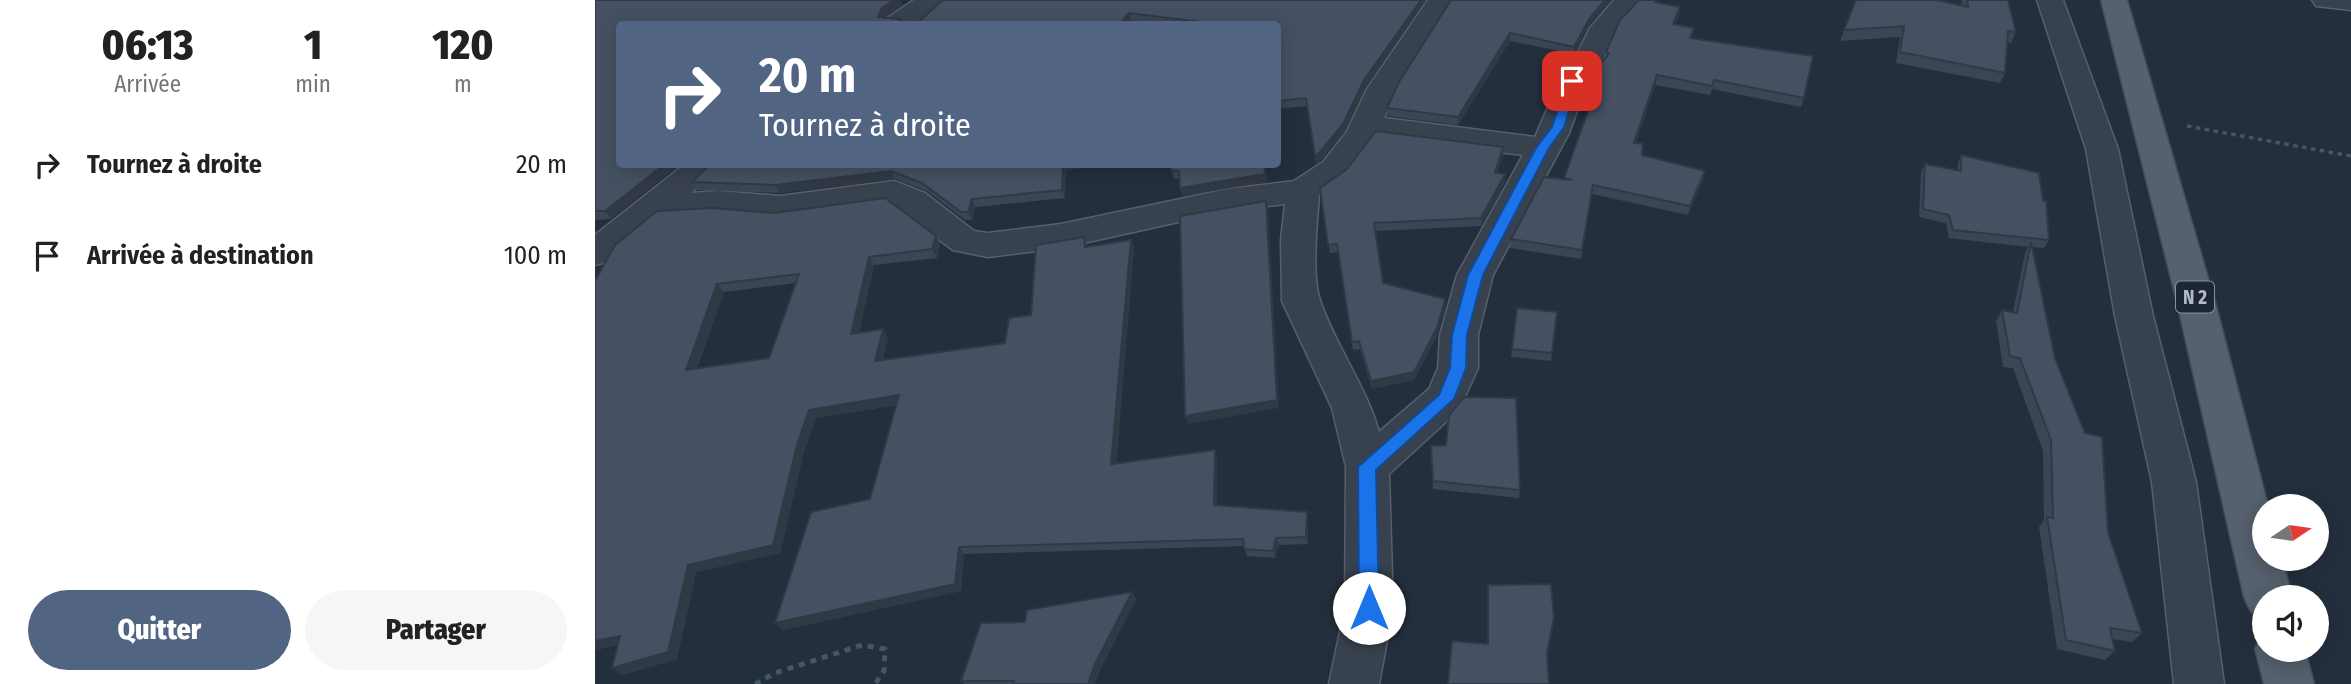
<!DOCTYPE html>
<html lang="fr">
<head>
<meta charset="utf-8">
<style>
	:root { --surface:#fff; --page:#f6f6f6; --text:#222; --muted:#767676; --accent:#516482 }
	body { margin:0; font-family:"Fira Sans Condensed",sans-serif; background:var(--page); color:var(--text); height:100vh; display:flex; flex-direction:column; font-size:26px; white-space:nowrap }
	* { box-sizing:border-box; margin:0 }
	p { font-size:23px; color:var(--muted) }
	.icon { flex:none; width:38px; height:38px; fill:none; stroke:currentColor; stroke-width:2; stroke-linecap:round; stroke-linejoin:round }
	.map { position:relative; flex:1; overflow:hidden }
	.panel { display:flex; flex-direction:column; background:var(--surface); width:595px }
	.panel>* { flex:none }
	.banner { position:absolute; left:21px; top:21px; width:665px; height:147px; border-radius:7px; box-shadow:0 4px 18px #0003; background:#516482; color:#fff; overflow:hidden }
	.needle { width:46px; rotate:77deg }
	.buttons { position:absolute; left:1657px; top:494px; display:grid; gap:14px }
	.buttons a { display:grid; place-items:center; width:77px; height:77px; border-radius:50%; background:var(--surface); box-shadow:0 4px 18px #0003; font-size:35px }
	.pin { position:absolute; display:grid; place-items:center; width:60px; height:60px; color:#fff; margin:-30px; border-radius:14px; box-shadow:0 4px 10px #0006 }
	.me { position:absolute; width:77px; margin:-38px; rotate:0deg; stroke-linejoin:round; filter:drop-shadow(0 0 5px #0008) }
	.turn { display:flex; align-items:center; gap:24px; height:147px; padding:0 28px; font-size:32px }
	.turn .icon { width:91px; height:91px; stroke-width:2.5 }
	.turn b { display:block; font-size:49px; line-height:60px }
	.eta { display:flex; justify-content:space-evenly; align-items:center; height:119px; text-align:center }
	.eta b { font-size:42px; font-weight:800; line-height:49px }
	.primary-button { display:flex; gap:14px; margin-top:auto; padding:14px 28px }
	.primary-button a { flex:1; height:80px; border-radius:42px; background:var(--accent); color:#fff; font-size:28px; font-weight:800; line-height:80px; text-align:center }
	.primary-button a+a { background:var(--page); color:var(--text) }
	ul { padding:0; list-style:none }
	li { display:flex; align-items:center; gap:21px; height:91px; padding:0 28px }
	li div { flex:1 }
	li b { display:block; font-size:26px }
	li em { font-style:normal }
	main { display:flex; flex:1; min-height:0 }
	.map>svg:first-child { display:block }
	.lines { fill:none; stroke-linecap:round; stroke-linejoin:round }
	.street-casing { stroke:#565f6c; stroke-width:3 }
	.primary-casing { stroke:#414a57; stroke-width:3 }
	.path-far1 { stroke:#44595c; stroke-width:3.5; stroke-dasharray:4.5 4.5; stroke-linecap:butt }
	.path { stroke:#44595c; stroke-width:5; stroke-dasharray:6 6; stroke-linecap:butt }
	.street { fill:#38414e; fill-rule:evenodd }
	.primary { fill:#56606e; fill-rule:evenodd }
	.wall { fill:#3b4654; fill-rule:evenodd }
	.shaded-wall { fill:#303945 }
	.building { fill:#455162; stroke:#303945; stroke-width:2; fill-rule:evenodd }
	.route { fill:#1a73e8; stroke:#114b97; stroke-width:2 }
	.labels { text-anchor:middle; stroke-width:7; stroke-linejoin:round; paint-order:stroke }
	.shield { fill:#1d2633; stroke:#878f9c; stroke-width:2 }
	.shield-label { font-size:19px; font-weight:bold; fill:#b4bcc9 }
</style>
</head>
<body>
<main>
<section class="panel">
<div class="eta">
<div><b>06:13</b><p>Arrivée</p></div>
<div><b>1</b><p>min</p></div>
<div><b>120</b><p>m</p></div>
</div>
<ul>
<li><svg class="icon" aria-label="right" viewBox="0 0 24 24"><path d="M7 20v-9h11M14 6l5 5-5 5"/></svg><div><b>Tournez à droite</b></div><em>20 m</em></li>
<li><svg class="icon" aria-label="arrive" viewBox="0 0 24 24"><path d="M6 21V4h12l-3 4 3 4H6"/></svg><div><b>Arrivée à destination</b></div><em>100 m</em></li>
</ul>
<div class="primary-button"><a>Quitter</a><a>Partager</a></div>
</section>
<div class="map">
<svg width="1756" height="684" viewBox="0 0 1756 684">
	<rect width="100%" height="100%" fill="#242f3e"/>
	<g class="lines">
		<g class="street-casing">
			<g id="street">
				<path d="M319,0H349L319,24H289L292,18Z"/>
				<path d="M833,0H859L802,89L789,118L940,137L964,81L978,62L995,28L1019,0H1048L1022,28L1006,64L993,81L974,133L898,275L883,335V368L864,410L794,474L798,608L784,684H734L750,608L751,467L737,408L687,301L686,240L690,204L633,211L466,248L393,257L358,250L295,203L185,218L123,213L67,216L12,262L0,265V235L90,164H127L96,193L123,191L185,196L299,181L330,193L379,231L393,233L466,224L633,189L699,181L728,162L751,133L772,89ZM781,136L928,155L862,275L845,335L843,368L834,389L784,432C771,386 742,348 726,303C716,278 722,223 724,195L750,176Z"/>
				<path d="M1442,0H1468L1523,149L1558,316L1601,482L1629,684H1579L1557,482L1520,316L1491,149Z"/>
				<path d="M1717,0H1756V10L1721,6Z"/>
			</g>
		</g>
		<g class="primary-casing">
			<g id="primary">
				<path d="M1506,0H1532L1620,302L1673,506H1670V558H1687L1697,597H1670V617L1656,612L1649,597L1582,302Z"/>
				<path d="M1668,632L1670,649H1710L1719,684H1669L1660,649Z"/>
			</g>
		</g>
		<path class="path-far1" d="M1592,126L1756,156"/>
		<path class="path" d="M160,684L180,673L267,645L290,649L289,671L280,684"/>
		<use href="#street" class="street"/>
		<use href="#primary" class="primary"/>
	</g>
	<g class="wall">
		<path d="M0,0L307,5L291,16L290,18L304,19L307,24H24L16,219L0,220Z"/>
		<path d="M348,0H831L770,88L749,132L726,160L721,164L712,106L682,109V24H568Z"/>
		<path d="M856,0H1016L993,26L979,54L915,41L863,125L793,116L792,108Z"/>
		<path d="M1064,0L1063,3L1085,7L1084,16L1080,25L1097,38L1209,98L1206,107L1117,89L1115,95L1060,85L1041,143L1047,155L1108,180L1093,215L997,194L986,259L915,248L916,239L969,179L995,106L987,104L988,94L1011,57V52Z"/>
		<path d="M1366,0H1413L1421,32L1416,43L1412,42L1410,73L1405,83L1301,63L1305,37L1245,41L1249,30L1367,5Z"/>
		<path d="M908,147V155L902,173L910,182L886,226L780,231L788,283L850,299V307L842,336L819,380L777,389L765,349L758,350L743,252L735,253L725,188L751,170Z"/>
		<path d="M1366,155L1454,240L1449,248L1437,247L1460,358L1513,532L1547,633L1537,642L1517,639L1520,651L1510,660L1462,649L1444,527L1449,520L1448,451L1418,368L1408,367L1401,321L1407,310L1418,312L1430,253L1433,247L1354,238L1351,223L1324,217L1326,172L1330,164L1363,170V163Z"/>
		<path d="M116,164H513L471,170L470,198L380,207L377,220H370L332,191L300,179L185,193L103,190L97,182Z"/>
		<path d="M576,164H670L671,182L587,196L585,179H579Z"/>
		<path d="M489,237L492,246L536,240L539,248L521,463L622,458V505L713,519V544L684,545L680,558L652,556L649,546L369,554L366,591L188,630L180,623L275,499L302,405L221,418L209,452L185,553L101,572L82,659L27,675L23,645L0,650V281L345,244L342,258L279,265L264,333L293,337L288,360L410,343L436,315ZM201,283L174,358L102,368L129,292Z"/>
		<path d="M962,312L956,361L916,357L917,349Z"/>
		<path d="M836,446L925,490L924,498L838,489Z"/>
		<path d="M537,592L541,599L505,670L500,684H369L366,681L430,622Z"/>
	</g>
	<g class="shaded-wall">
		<path d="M299,0H306L307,5L291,16L286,24L283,17L287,8Z"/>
		<path d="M826,0H831L770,88L749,132L726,160L721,164L720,156L769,80Z"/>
		<path d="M1010,0H1016L993,26L979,54V47L994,19Z"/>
		<path d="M1085,7L1084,16L1077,33L1078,24Z"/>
		<path d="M534,13L536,21L533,24H525Z"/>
		<path d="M915,33V41L863,125V117Z"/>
		<path d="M1062,75L1060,85L1038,153L1039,143Z"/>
		<path d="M908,147V155L900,181V173Z"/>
		<path d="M70,164H86L16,219L10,211Z"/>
		<path d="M468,164H513L471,170L470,198L467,190Z"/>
		<path d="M669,164H670L671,182L587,196L585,188Z"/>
		<path d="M296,171L300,179L185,193L180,185Z"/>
		<path d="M1110,171L1108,180L1093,215L1095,206Z"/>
		<path d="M910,174V182L886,226V218Z"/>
		<path d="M377,199L380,207L377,220L373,212Z"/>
		<path d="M671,201L673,209L684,408L593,424L590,416Z"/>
		<path d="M341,236L345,244L342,258L337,249Z"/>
		<path d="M536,240L539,248L520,472L516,464Z"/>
		<path d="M274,257L279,265L262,342L256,334Z"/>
		<path d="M122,284L129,292L98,377L91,370Z"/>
		<path d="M850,299V307L842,336L819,380L777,389L776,381Z"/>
		<path d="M288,329L293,337L286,369L280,361Z"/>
		<path d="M304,395L310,403L221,418L209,452L185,553L101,572L82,659L27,675L17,668L93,565L214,410Z"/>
		<path d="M620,450L622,458V512L619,505Z"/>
		<path d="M712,512L713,519V544L711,537Z"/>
		<path d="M681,538L684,545L680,558L678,551Z"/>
		<path d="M364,547L369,554L366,591L188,630L180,623Z"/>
		<path d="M537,592L541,599L505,670L500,684H493L500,664Z"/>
		<path d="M25,636L35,642L0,650V641Z"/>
	</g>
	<g class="building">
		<path d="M0,0H299L287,8L283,17L304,19L305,24H24V164H70L10,211H0Z"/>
		<path d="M348,0H826L769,80L748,124L725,152L720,156L711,98L682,101V24H606L607,22L534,13L525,24H321Z"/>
		<path d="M856,0H1010L994,19L979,47L915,33L863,117L792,108L804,82Z"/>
		<path d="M1044,0H1061L1060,2L1085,7L1078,24L1099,28L1095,38L1218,56L1209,98L1119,80L1117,86L1062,75L1039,143L1048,144L1047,155L1110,171L1095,206L998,185L987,250L916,239L949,177L977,180L969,178L998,97L988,94L995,78L1014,53L1011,52L1025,20Z"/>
		<path d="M1261,0H1342L1373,7L1372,0H1413L1421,32L1413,31L1410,73L1305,52L1309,26L1249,30Z"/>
		<path d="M781,131L908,147L900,173L910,174L886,218L779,223L788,283L850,299L842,328L819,372L776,381L764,341L757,342L742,244L733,245L725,188L751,170Z"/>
		<path d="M1366,155L1444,173L1448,201H1451L1454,240L1358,230L1354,215L1328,209L1330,164L1366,171Z"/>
		<path d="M116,164H468L467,190L377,199L373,212H366L327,183L296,171L180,185L97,182Z"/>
		<path d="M576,164H669L670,174L585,188L584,171H576Z"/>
		<path d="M290,198L341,236L337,249L274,257L256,334L288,329L280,361L410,343L414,318L436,315L441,245L489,237L490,247L536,240L516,464L620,450L619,505L712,512L711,537L681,538L678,551L649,549L648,539L364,547L360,584L180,623L216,512L275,499L304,395L214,410L202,445L178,545L93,565L73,652L17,668L25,636L0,641V281L20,245L62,211L117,208L180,213ZM204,274L174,358L91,370L122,284Z"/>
		<path d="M671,201L682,400L590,416L585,216Z"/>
		<path d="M1436,242L1460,358L1490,433L1507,437L1513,532L1547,633L1515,628L1520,651L1471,640L1452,517L1458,518L1456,440L1425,358L1415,356L1407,310L1422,313Z"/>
		<path d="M922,308L962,312L957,353L917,349Z"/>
		<path d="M869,397L921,398L925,490L838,481L836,446L851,445L854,415Z"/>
		<path d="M956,584L959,618L952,653L954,684H853L857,641L893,644V585Z"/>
		<path d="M537,592L500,664L493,684H418L419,681H366L386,623L430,622L432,610Z"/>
	</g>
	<path class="route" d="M973,79L983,81L969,127L954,148L888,275L872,335L871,368L859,399L781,470L784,608L781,614L774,617L767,614L764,608L763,467L844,395L855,368L857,335L873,275L941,148L957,127Z"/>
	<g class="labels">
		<rect class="shield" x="1581" y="281.5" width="38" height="31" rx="5"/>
		<g class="shield-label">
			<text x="1600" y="304">N 2</text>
		</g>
	</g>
</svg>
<div class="buttons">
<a><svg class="needle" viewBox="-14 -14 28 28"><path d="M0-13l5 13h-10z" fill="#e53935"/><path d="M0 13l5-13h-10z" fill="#767676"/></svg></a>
<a><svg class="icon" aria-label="sound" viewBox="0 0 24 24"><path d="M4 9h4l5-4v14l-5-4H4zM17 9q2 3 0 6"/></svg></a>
</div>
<div class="pin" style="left:977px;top:81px;background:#d93025"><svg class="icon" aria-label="arrive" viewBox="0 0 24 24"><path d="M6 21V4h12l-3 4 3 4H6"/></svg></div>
<svg class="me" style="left:774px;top:608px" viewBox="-20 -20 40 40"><circle r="19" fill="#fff"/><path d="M0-13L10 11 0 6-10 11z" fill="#1a73e8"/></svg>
<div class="banner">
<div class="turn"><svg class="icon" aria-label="right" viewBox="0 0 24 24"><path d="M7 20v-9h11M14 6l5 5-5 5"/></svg><div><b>20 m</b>Tournez à droite</div></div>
</div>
</div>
</main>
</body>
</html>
